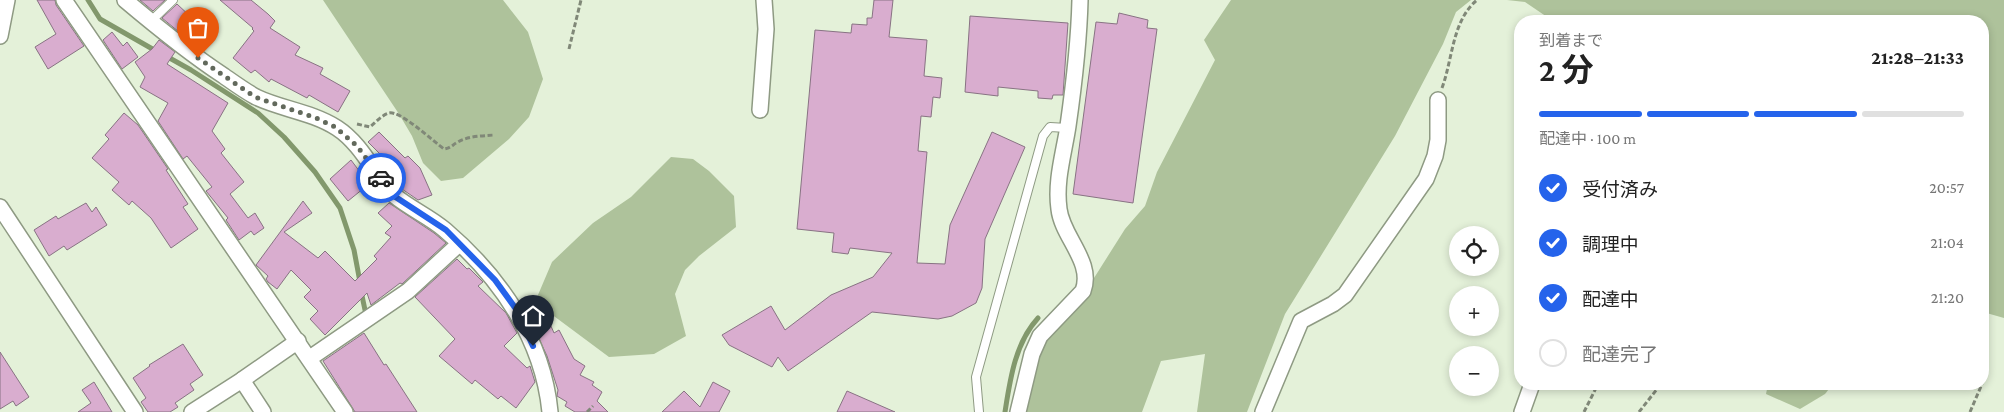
<!DOCTYPE html>
<html lang="ja">
<head>
<meta charset="utf-8">
<style>
  body { margin:0; font-family:"Crimson Pro","Noto Sans JP",serif; background:#f2f2f2; color:#222; height:100vh; display:flex; flex-direction:column; font-size:19px; white-space:nowrap }
  * { box-sizing:border-box; margin:0 }
  p { font-size:16px; color:#767676 }
  .icon { flex:none; width:28px; height:28px; fill:none; stroke:currentColor; stroke-width:2; stroke-linecap:round; stroke-linejoin:round }
  .map { position:relative; flex:1; overflow:hidden }
  .side { position:absolute; left:1514px; top:15px; width:475px; height:375px; display:flex; flex-direction:column; background:#fff; border-radius:20px; box-shadow:0 2px 8px #0003 }
  .side>* { flex:none }
  .tools { position:absolute; left:1449px; top:226px; display:grid; gap:10px }
  .tools a { display:grid; place-items:center; width:50px; height:50px; border-radius:50%; background:#fff; box-shadow:0 2px 8px #0003; font-size:25px }
  .pin { position:absolute; display:grid; place-items:center; width:42px; height:42px; color:#fff; margin:-51px -21px; border-radius:50% 50% 50% 0; rotate:-45deg; box-shadow:0 0 5px #0007 }
  .pin .icon { rotate:45deg }
  .courier { position:absolute; display:grid; place-items:center; width:50px; height:50px; margin:-25px; border:4px solid #2563eb; border-radius:50%; background:#fff; color:#222; box-shadow:0 1px 6px #0007 }
  .headline em { font-style:normal; font-weight:700 }
  .headline div { display:flex; flex-direction:column-reverse }
  .headline { display:flex; align-items:center; justify-content:space-between; height:85px; padding:0 25px }
  h1 { font-size:32px; font-weight:700; line-height:38px }
  .bar { display:grid; grid-template-columns:repeat(4,1fr); gap:8px 5px; align-content:center; height:60px; padding:0 25px }
  .bar i { height:6px; border-radius:4px; background:#e0e0e0 }
  .bar .on { background:#2563eb }
  .bar p { grid-column:span 4 }
  ol { padding:0 25px; list-style:none }
  li { display:flex; align-items:center; gap:15px; height:55px }
  li p { margin-inline-start:auto }
  li .icon { padding:5px; border-radius:50%; background:#2563eb; color:#fff; stroke-width:4 }
  li:last-child { color:#767676 }
  li i { width:28px; height:28px; border:2px solid #e0e0e0; border-radius:50% }
  .map>svg:first-child { display:block }
  .green { fill:#aec29b }
  .lines { fill:none; stroke-linecap:round; stroke-linejoin:round }
  .stream { stroke:#82986c; stroke-width:5 }
  .building { fill:#d9adcf; stroke:#887383 }
  .service-casing { stroke:#8e9a83; stroke-width:10 }
  .minor-casing { stroke:#8e9a83; stroke-width:18 }
  .path { stroke:#808878; stroke-width:3; stroke-dasharray:5 2.5; stroke-linecap:butt }
  .service { stroke:#fff; stroke-width:8 }
  .minor { stroke:#fff; stroke-width:15 }
  .done { stroke:#62695c; stroke-width:5; stroke-dasharray:0 9 }
  .route { stroke:#2563eb; stroke-width:6 }
</style>
</head>
<body>
<div class="map">
<svg width="2004" height="412" viewBox="0 0 2004 412">
  <rect width="100%" height="100%" fill="#e4f1d9"/>
  <!-- green -->
  <g class="green">
    <polygon points="323,0 503,0 528,32 543,79 529,117 509,139 463,178 441,181 423,163 412,136 399,114"/>
    <polygon points="1231,0 1471,0 1456,12 1443,44 1395,136 1285,314 1247,412 1197,412 1205,354 1161,361 1142,412 1023,412 1037,349 1082,297 1125,229 1145,206 1157,172 1215,60 1204,40"/>
    <polygon points="1507,0 2004,0 2004,318 1983,312 1982,21 1553,21 1525,2"/>
    <polygon points="671,157 693,159 709,171 734,196 736,227 699,256 685,270 675,294 686,336 654,354 609,357 535,302 552,262 593,223 631,197"/>
    <polygon points="1768,384 1833,384 1825,394 1800,409 1766,394"/>
  </g>
  <g class="lines">
    <!-- stream -->
    <g class="stream">
      <polyline points="88,0 100,19 156,51"/>
      <polyline points="166,56 191,70 258,113 284,137 315,172 340,208 354,250 360,282"/>
      <polyline points="361,291 365,310"/>
      <path d="M1005 412C1010 380 1015 343 1038 318"/>
    </g>
  </g>
  <!-- building -->
  <g class="building">
    <polygon points="37,0 55,0 56,5 84,46 48,69 35,47 56,34"/>
    <polygon points="140,0 165,0 153,11"/>
    <polygon points="220,0 251,0 268,14 275,21 270,28 300,47 295,55 323,68 320,74 350,91 338,112 309,95 307,98 271,79 269,82 255,70 251,73 233,58 254,31 252,29 253,28"/>
    <polygon points="874,0 893,0 889,37 927,40 924,76 942,78 940,98 933,97 931,117 921,116 918,151 927,152 917,263 945,264 950,225 992,132 1025,147 985,239 982,288 976,303 952,316 938,319 872,312 788,371 778,357 772,367 729,345 722,335 771,306 785,330 831,295 873,277 892,253 850,248 848,254 832,252 834,233 797,229 815,30 851,33 852,24 867,25 867,18 872,18"/>
    <polygon points="177,4 192,18 179,32 162,18"/>
    <polygon points="1119,13 1148,20 1147,28 1157,29 1133,203 1073,194 1096,22 1117,24"/>
    <polygon points="970,16 1068,23 1063,95 1053,95 1052,99 1038,98 1038,91 998,87 998,96 965,92"/>
    <polygon points="112,32 123,46 127,42 138,57 122,69 103,40"/>
    <polygon points="159,40 175,52 167,64 228,103 212,131 225,149 221,153 244,182 230,194 248,218 255,213 264,228 254,235 251,231 239,240 226,220 228,218 206,191 212,187 187,156 183,159 158,121 168,103 140,87 145,77 135,62 152,49"/>
    <polygon points="124,113 138,125 168,169 166,170 188,204 183,207 198,229 171,248 151,218 132,201 129,205 112,190 119,182 92,158 109,139 105,135"/>
    <polygon points="379,132 405,158 408,156 420,168 432,195 418,200 402,189 403,188 390,176 383,166 387,161 368,142"/>
    <polygon points="351,160 369,184 348,201 330,179"/>
    <polygon points="303,201 312,213 284,232 318,258 325,251 355,281 377,259 374,256 391,237 385,233 392,226 378,213 389,203 434,233 446,243 402,284 400,283 371,305 367,293 325,335 310,319 318,311 304,297 311,290 291,270 277,289 268,282 266,279 268,276 256,265"/>
    <polygon points="86,203 92,212 96,207 107,225 67,250 64,246 49,256 34,230 56,216 58,219"/>
    <polygon points="457,259 467,269 469,268 483,282 478,286 506,313 517,333 504,346 527,368 530,366 535,382 516,408 501,396 498,399 475,380 472,384 439,356 455,339 415,297"/>
    <polygon points="532,302 547,317 554,333 559,330 574,359 585,366 580,375 594,382 592,385 602,392 597,401 608,412 575,412 565,406 567,402 557,396 558,390 547,356 525,309"/>
    <polygon points="364,333 384,365 386,364 417,412 355,412 323,361"/>
    <polygon points="183,344 203,375 190,384 194,390 175,403 178,407 170,412 148,412 141,402 146,398 133,378 150,366 149,365"/>
    <polygon points="0,352 29,397 16,406 13,401 0,409"/>
    <polygon points="94,382 112,412 78,412 91,403 82,390"/>
    <polygon points="713,382 730,391 719,412 662,412 684,391 700,407"/>
    <polygon points="847,391 895,412 837,412"/>
  </g>
  <g class="lines">
    <defs>
      <g id="service">
        <polyline points="150,22 173,0"/>
        <polyline points="979,412 976,377 1043,136 1050,127 1067,128"/>
      </g>
      <g id="minor">
        <polyline points="64,0 345,412"/>
        <path d="M125 0C157 27 189 53 224 76 234 83 245 91 256 97 281 109 312 112 337 128 357 141 369 163 383 182 387 186 391 192 395 196 411 209 430 217 445 230 500 277 543 339 550 412"/>
        <polyline points="0,36 7,0"/>
        <polyline points="760,110 766,29 764,0"/>
        <polyline points="0,207 135,412"/>
        <polyline points="310,358 408,291 459,244"/>
        <polyline points="242,380 263,412"/>
        <polyline points="192,412 242,380 298,341"/>
        <path d="M1018 412 1032 354 1040 336 1083 291C1094 262 1062 237 1059 209 1055 181 1064 153 1068 126 1074 84 1079 42 1080 0"/>
        <polyline points="1263,412 1301,321 1333,304 1345,295 1426,179 1435,156 1438,140 1438,100"/>
        <polyline points="1522,412 1532,384"/>
      </g>
    </defs>
    <!-- service casing -->
    <use href="#service" class="service-casing"/>
    <!-- minor casing -->
    <use href="#minor" class="minor-casing"/>
    <!-- path -->
    <g class="path">
      <polyline points="569,49 581,0"/>
      <path d="M1442 88C1453 58 1452 21 1477 0"/>
      <path d="M357 124 370 127C376 122 382 115 389 113 400 110 434 142 444 149 451 148 452 145 458 142 468 136 482 136 494 135"/>
      <polyline points="587,412 593,406"/>
      <polyline points="1584,412 1598,384"/>
      <polyline points="1639,412 1661,384"/>
      <polyline points="1970,412 1982,384"/>
    </g>
    <!-- service -->
    <use href="#service" class="service"/>
    <!-- minor -->
    <use href="#minor" class="minor"/>
  </g>
  <g class="lines">
    <!-- done -->
    <polyline class="done" points="198,58 255,97 316,118 335,127 357,146 381,178"/>
    <!-- route -->
    <polyline class="route" points="381,178 394,196 446,230 495,280 516,309 533,346"/>
  </g>
</svg>
<div class="tools">
<a><svg class="icon" aria-label="locate" viewBox="0 0 24 24"><circle cx="12" cy="12" r="6"/><path d="M12 2v4M12 18v4M2 12h4M18 12h4"/></svg></a>
<a>+</a>
<a>−</a>
</div>
<div class="pin" style="left:198px;top:58px;background:#ea580c"><svg class="icon" aria-label="bag" viewBox="0 0 24 24"><path d="M5 8h14l-1 12H6zM9 8a3 3 0 0 1 6 0"/></svg></div>
<div class="pin" style="left:533px;top:346px;background:#1f2937"><svg class="icon" aria-label="home" viewBox="0 0 24 24"><path d="M3 11l9-7 9 7M6 9v11h12V9"/></svg></div>
<div class="courier" style="left:381px;top:178px"><svg class="icon" aria-label="car" viewBox="0 0 24 24"><path d="M5 17H2v-5l4-1 3-4h7l3 4 3 1v5h-3M9 17h6M6 11h13"/><circle cx="7" cy="17" r="2"/><circle cx="17" cy="17" r="2"/></svg></div>
<section class="side">
<div class="headline"><div><h1>2 分</h1><p>到着まで</p></div><em>21:28–21:33</em></div>
<div class="bar"><i class="on"></i><i class="on"></i><i class="on"></i><i></i><p>配達中 · 100 m</p></div>
<ol>
<li><svg class="icon" aria-label="check" viewBox="0 0 24 24"><path d="M5 12l5 5 9-10"/></svg>受付済み<p>20:57</p></li>
<li><svg class="icon" aria-label="check" viewBox="0 0 24 24"><path d="M5 12l5 5 9-10"/></svg>調理中<p>21:04</p></li>
<li><svg class="icon" aria-label="check" viewBox="0 0 24 24"><path d="M5 12l5 5 9-10"/></svg>配達中<p>21:20</p></li>
<li><i></i>配達完了</li>
</ol>
</section>
</div>
</body>
</html>
